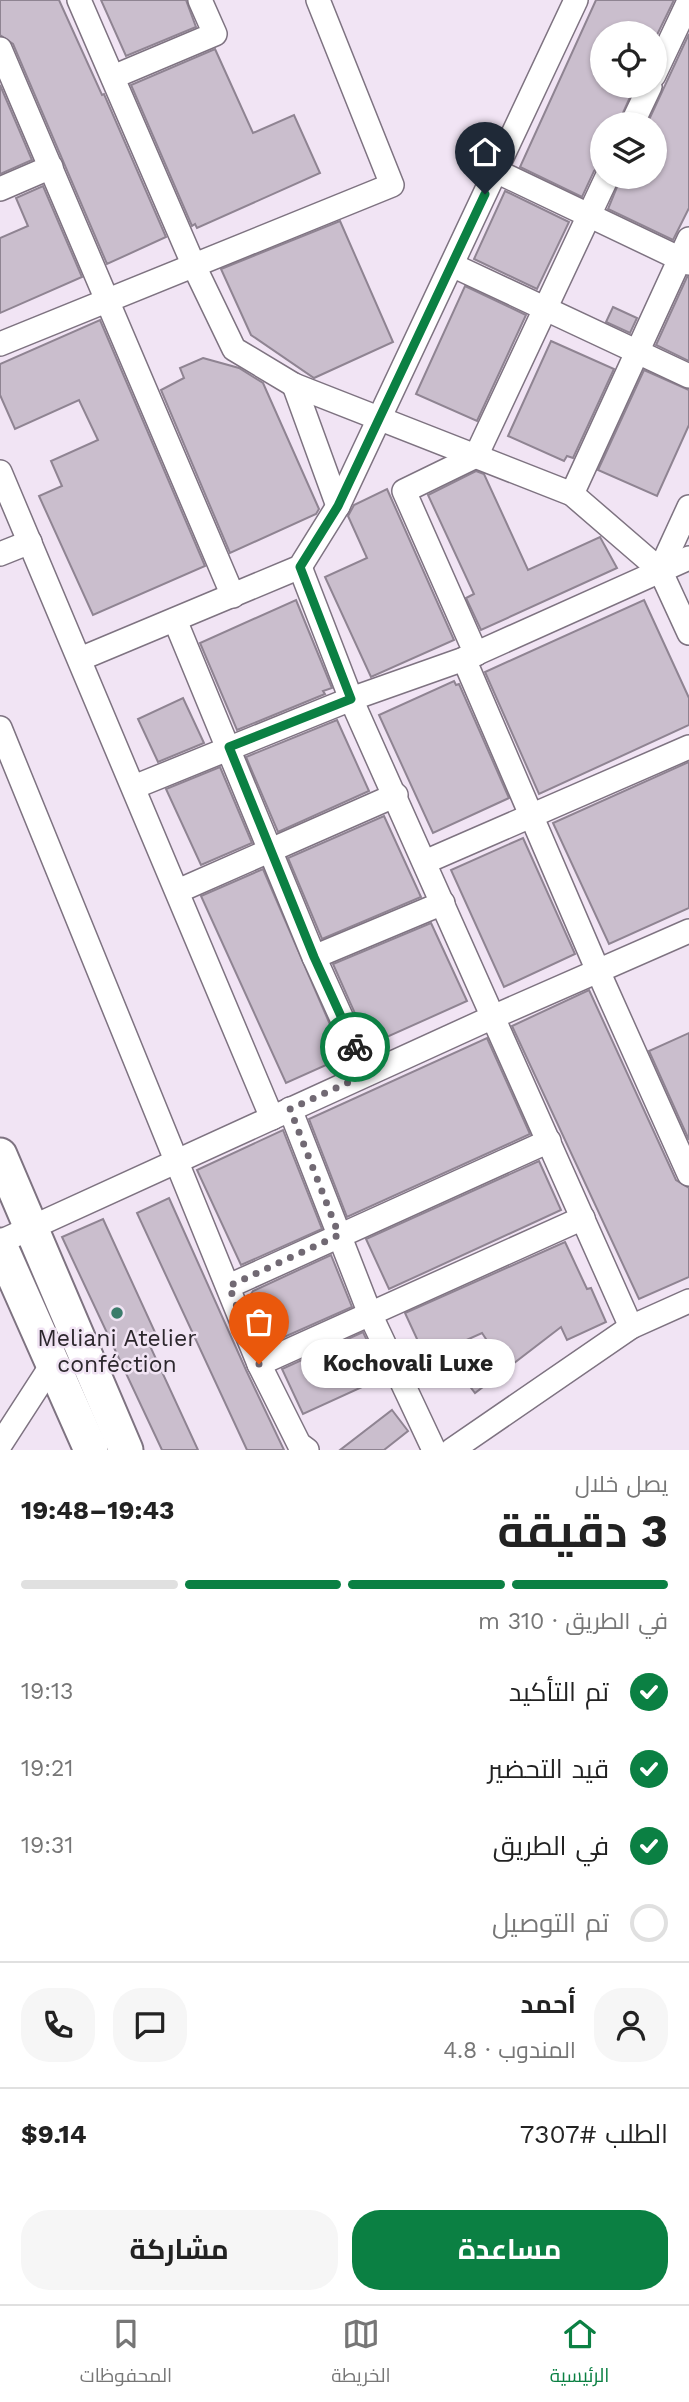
<!DOCTYPE html>
<html lang="ar">
<head>
<meta charset="utf-8">
<style>
  body { margin:0; font-family:"Work Sans",Cairo,sans-serif; background:#f6f6f6; color:#222; direction:rtl; height:100vh; display:flex; flex-direction:column; font-size:26px; white-space:nowrap }
  * { box-sizing:border-box; margin:0 }
  p { font-size:23px; color:#767676 }
  .icon { flex:none; width:38px; height:38px; fill:none; stroke:currentColor; stroke-width:2; stroke-linecap:round; stroke-linejoin:round }
  .map { position:relative; height:1450px; overflow:hidden; direction:ltr }
  .side { display:flex; flex-direction:column; background:#fff; flex:1 }
  .side>* { flex:none }
  .fabs { position:absolute; left:590px; top:21px; display:grid; gap:14px }
  .fabs a { display:grid; place-items:center; width:77px; height:77px; border-radius:50%; background:#fff; box-shadow:0 2px 5px #0004; font-size:35px }
  .pin { position:absolute; display:grid; place-items:center; width:60px; height:60px; color:#fff; margin:-72px -30px; border-radius:50% 50% 50% 0; rotate:-45deg; box-shadow:0 0 7px #0007 }
  .pin .icon { rotate:45deg }
  .courier { position:absolute; display:grid; place-items:center; width:70px; height:70px; margin:-35px; border:5px solid #0b8043; border-radius:50%; background:#fff; color:#222; box-shadow:0 2px 9px #0007 }
  .bubble { position:absolute; height:49px; border-radius:24px; background:#fff; box-shadow:0 2px 5px #0004; font-size:23px; font-weight:700; line-height:49px; text-align:center; direction:rtl }
  .headline em { font-style:normal; font-weight:700 }
  .headline div { display:flex; flex-direction:column-reverse }
  .headline { display:flex; align-items:center; justify-content:space-between; height:119px; padding:0 21px }
  h1 { font-size:46px; font-weight:700; line-height:52px }
  .bar { display:grid; grid-template-columns:repeat(4,1fr); gap:10px 7px; align-content:center; height:84px; padding:0 21px }
  .bar i { height:9px; border-radius:5px; background:#e0e0e0 }
  .bar .active { background:#0b8043 }
  .bar p { grid-column:span 4 }
  .line { display:flex; align-items:center; gap:18px; padding:0 21px; border-top:2px solid #e0e0e0 }
  .line div { flex:1 }
  .round { display:grid; place-items:center; flex:none; width:74px; height:74px; border-radius:28px; background:#f6f6f6 }
  ol { padding:0 21px; list-style:none }
  li { display:flex; align-items:center; gap:21px; height:77px }
  li p { margin-inline-start:auto }
  li .icon { padding:7px; border-radius:50%; background:#0b8043; color:#fff; stroke-width:4 }
  li:last-child { color:#767676 }
  li i { width:38px; height:38px; border:4px solid #e0e0e0; border-radius:50% }
  .primary-button { display:flex; gap:14px; margin-top:auto; padding:14px 21px }
  .primary-button a { flex:1; height:80px; border-radius:28px; background:#0b8043; color:#fff; font-size:28px; font-weight:700; line-height:80px; text-align:center }
  .primary-button a+a { background:#f6f6f6; color:#222 }
  .tab-bar { display:flex; justify-content:space-around; align-items:center; height:98px; border-top:2px solid #e0e0e0; background:#fff; font-size:19px; color:#767676 }
  .tab-bar a { display:grid; justify-items:center; gap:4px }
  .tab-bar .active { color:#0b8043 }
  .map>svg:first-child { display:block }
  .building { fill:#cabecd; stroke:#8f8492; stroke-width:2 }
  .lines { fill:none; stroke-linecap:round; stroke-linejoin:round }
  .minor-casing { stroke:#7e7381; stroke-width:26 }
  .secondary-casing { stroke:#7e7381; stroke-width:37 }
  .minor { stroke:#fff; stroke-width:23 }
  .secondary { stroke:#fff; stroke-width:33 }
  .done { stroke:#716973; stroke-width:7; stroke-dasharray:0 12.6 }
  .route { stroke:#0b8043; stroke-width:9 }
  .poi-dot { fill:#3b7c6b; stroke:#f1e4f4; stroke-width:2.5 }
  .labels { text-anchor:middle; stroke-width:5; stroke-linejoin:round; paint-order:stroke }
  .poi-label { font-size:23px; fill:#2c272d; stroke:#f1e4f4 }
</style>
</head>
<body>
<div class="map">
<svg width="689" height="1450" viewBox="0 0 689 1450">
  <rect width="100%" height="100%" fill="#f1e4f4"/>
  <!-- building -->
  <g class="building">
    <polygon points="0,0 59,0 102,95 104,94 166,237 107,264 13,44 0,35"/>
    <polygon points="101,0 186,0 196,27 126,56"/>
    <polygon points="596,0 674,0 654,41 654,33 602,33 602,86 635,86 618,124 602,124 602,164 594,171 582,197 520,167"/>
    <polygon points="689,34 689,208 673,240 608,209 621,177 654,177 654,124 647,124"/>
    <polygon points="215,49 253,133 294,115 320,173 197,228 195,224 192,226 131,85"/>
    <polygon points="0,85 32,160 0,174"/>
    <polygon points="43,186 82,277 0,313 0,238 28,226 16,198"/>
    <polygon points="505,191 569,222 537,289 474,259"/>
    <polygon points="340,221 393,342 314,378 251,335 221,269"/>
    <polygon points="687,277 689,277 689,361 656,345"/>
    <polygon points="465,286 526,315 477,421 416,394"/>
    <polygon points="613,307 637,318 630,333 606,322"/>
    <polygon points="100,320 205,566 93,615 39,496 62,486 51,461 98,440 79,400 15,429 0,395 0,364"/>
    <polygon points="551,341 614,369 573,458 567,456 564,461 508,436"/>
    <polygon points="203,358 239,368 263,383 319,509 316,514 230,553 161,390 184,378 180,368"/>
    <polygon points="644,370 689,390 689,425 657,496 598,470"/>
    <polygon points="476,471 484,474 528,570 600,537 617,568 481,630 466,598 474,594 428,495"/>
    <polygon points="387,489 454,640 371,677 325,577 367,558 348,516 354,505"/>
    <polygon points="296,600 332,688 323,691 325,694 237,730 200,643"/>
    <polygon points="644,600 689,698 689,725 539,794 485,672"/>
    <polygon points="454,681 456,685 459,684 509,798 433,833 379,715"/>
    <polygon points="183,698 204,743 158,762 138,719"/>
    <polygon points="337,720 369,791 278,832 246,757"/>
    <polygon points="689,762 689,908 609,944 553,823"/>
    <polygon points="220,767 252,843 201,865 166,789"/>
    <polygon points="384,816 421,897 322,939 288,858"/>
    <polygon points="523,838 575,954 504,987 451,870"/>
    <polygon points="263,869 344,1057 286,1083 201,896"/>
    <polygon points="431,923 467,1001 369,1045 333,964"/>
    <polygon points="589,990 676,1180 689,1188 689,1277 639,1299 512,1026"/>
    <polygon points="689,1033 689,1140 649,1051"/>
    <polygon points="487,1038 530,1134 347,1217 309,1119"/>
    <polygon points="283,1130 322,1229 241,1265 197,1170"/>
    <polygon points="539,1161 561,1210 389,1289 366,1239"/>
    <polygon points="169,1198 246,1370 284,1450 247,1450 137,1213"/>
    <polygon points="103,1219 159,1341 150,1346 198,1450 162,1450 62,1237"/>
    <polygon points="565,1242 587,1289 591,1288 606,1322 567,1340 561,1327 475,1393 453,1364 486,1339 482,1333 442,1351 438,1346 423,1352 405,1313"/>
    <polygon points="331,1255 352,1307 273,1342 251,1294 253,1291"/>
    <polygon points="363,1332 384,1377 303,1414 282,1369"/>
    <polygon points="392,1410 408,1431 384,1450 340,1450"/>
  </g>
  <g class="lines">
    <defs>
      <g id="minor">
        <polyline points="79,0 194,266 234,349 294,385 572,494 660,570 689,633"/>
        <polyline points="0,49 233,596"/>
        <polyline points="654,75 689,1"/>
        <polyline points="113,77 215,34 200,0"/>
        <polyline points="632,124 650,86"/>
        <polyline points="496,171 689,263"/>
        <polyline points="0,189 51,167"/>
        <polyline points="452,265 689,376"/>
        <polyline points="0,344 392,185 318,0"/>
        <polyline points="294,385 338,506"/>
        <polyline points="0,472 272,1118"/>
        <polyline points="572,494 689,239"/>
        <polyline points="0,554 30,542"/>
        <polyline points="300,567 351,699 631,1327"/>
        <polyline points="660,570 689,507"/>
        <polyline points="175,620 314,957 367,1074"/>
        <polyline points="476,654 404,491 476,456 607,177"/>
        <polyline points="80,659 300,567 338,506 576,0"/>
        <polyline points="464,659 598,971 689,1174"/>
        <polyline points="0,728 259,1364 299,1444 307,1450"/>
        <polyline points="134,787 351,699 464,659 689,558"/>
        <polyline points="425,862 689,747"/>
        <polyline points="178,891 396,795"/>
        <polyline points="314,957 443,903"/>
        <polyline points="290,1109 370,1314 434,1450"/>
        <polyline points="0,1242 493,1017 689,931"/>
        <polyline points="229,1286 549,1141"/>
        <polyline points="259,1364 583,1218"/>
        <polyline points="0,1445 53,1363"/>
        <polyline points="452,1450 631,1327 689,1301"/>
      </g>
      <g id="secondary">
        <polyline points="0,1155 126,1450"/>
        <polyline points="0,1245 91,1450"/>
      </g>
    </defs>
    <!-- minor casing -->
    <use href="#minor" class="minor-casing"/>
    <!-- secondary casing -->
    <use href="#secondary" class="secondary-casing"/>
    <!-- minor -->
    <use href="#minor" class="minor"/>
    <!-- secondary -->
    <use href="#secondary" class="secondary"/>
  </g>
  <g class="lines">
    <!-- done -->
    <polyline class="done" points="259,1364 229,1286 339,1235 290,1109 367,1074 355,1047"/>
    <!-- route -->
    <polyline class="route" points="355,1047 314,957 229,747 351,699 300,567 338,506 485,194"/>
  </g>
  <!-- markers -->
  <circle class="poi-dot" cx="117" cy="1313" r="7"/>
  <g class="labels">
    <!-- poi labels -->
    <g class="poi-label">
      <text x="117" y="1346">Meliani Atelier<tspan x="117" dy="26">conféction</tspan></text>
    </g>
  </g>
</svg>
<div class="fabs">
<a><svg class="icon" aria-label="locate" viewBox="0 0 24 24"><circle cx="12" cy="12" r="6"/><path d="M12 2v4M12 18v4M2 12h4M18 12h4"/></svg></a>
<a><svg class="icon" aria-label="layers" viewBox="0 0 24 24"><path d="M12 4l9 5-9 5-9-5zM3 14l9 5 9-5"/></svg></a>
</div>
<div class="pin" style="left:259px;top:1364px;background:#ea580c"><svg class="icon" aria-label="bag" viewBox="0 0 24 24"><path d="M5 8h14l-1 12H6zM9 8a3 3 0 0 1 6 0"/></svg></div>
<div class="pin" style="left:485px;top:194px;background:#1f2937"><svg class="icon" aria-label="home" viewBox="0 0 24 24"><path d="M3 11l9-7 9 7M6 9v11h12V9"/></svg></div>
<div class="courier" style="left:355px;top:1047px"><svg class="icon" aria-label="bike" viewBox="0 0 24 24"><circle cx="6" cy="16" r="4"/><circle cx="18" cy="16" r="4"/><path d="M6 16l4-8h5l3 8M10 8l3 8H6M13 5h3"/></svg></div>
<div class="bubble" style="left:301px;top:1339px;width:214px">Kochovali Luxe</div>
</div>
<section class="side">
<div class="headline"><div><h1>3 دقيقة</h1><p>يصل خلال</p></div><em>19:43–19:48</em></div>
<div class="bar"><i class="active"></i><i class="active"></i><i class="active"></i><i></i><p>في الطريق · 310 m</p></div>
<ol>
<li><svg class="icon" aria-label="check" viewBox="0 0 24 24"><path d="M5 12l5 5 9-10"/></svg>تم التأكيد<p>19:13</p></li>
<li><svg class="icon" aria-label="check" viewBox="0 0 24 24"><path d="M5 12l5 5 9-10"/></svg>قيد التحضير<p>19:21</p></li>
<li><svg class="icon" aria-label="check" viewBox="0 0 24 24"><path d="M5 12l5 5 9-10"/></svg>في الطريق<p>19:31</p></li>
<li><i></i>تم التوصيل</li>
</ol>
<div class="line" style="height:126px"><a class="round"><svg class="icon" aria-label="person" viewBox="0 0 24 24"><circle cx="12" cy="8" r="4"/><path d="M4 21q1-7 8-7t8 7"/></svg></a><div><b>أحمد</b><p>المندوب · 4.8</p></div><a class="round"><svg class="icon" aria-label="chat" viewBox="0 0 24 24"><path d="M4 5h16v11H9l-5 4z"/></svg></a><a class="round"><svg class="icon" aria-label="phone" viewBox="0 0 24 24"><path d="M5 4h4l2 5-3 2q2 4 5 5l2-3 5 2v4C11 20 4 13 5 4z"/></svg></a></div>
<div class="line" style="height:91px"><div>الطلب #7307</div><b>$9.14</b></div>
<div class="primary-button"><a>مساعدة</a><a>مشاركة</a></div>
</section>
<nav class="tab-bar">
<a class="active"><svg class="icon" aria-label="home" viewBox="0 0 24 24"><path d="M3 11l9-7 9 7M6 9v11h12V9"/></svg>الرئيسية</a>
<a><svg class="icon" aria-label="map" viewBox="0 0 24 24"><path d="M3 6l6-2 6 2 6-2v14l-6 2-6-2-6 2zM9 4v14M15 6v14"/></svg>الخريطة</a>
<a><svg class="icon" aria-label="saved" viewBox="0 0 24 24"><path d="M7 4h10v16l-5-4-5 4z"/></svg>المحفوظات</a>
</nav>
</body>
</html>
